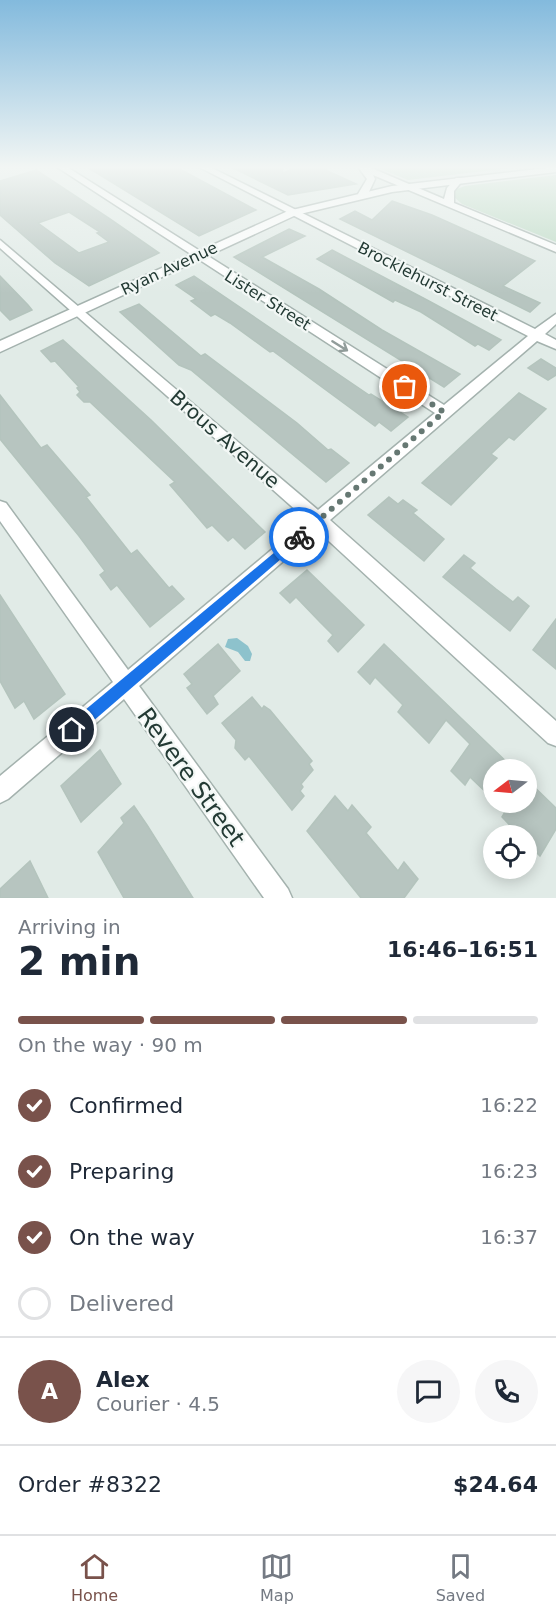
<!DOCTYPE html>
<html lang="en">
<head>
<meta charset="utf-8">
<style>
  body { margin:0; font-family:"DejaVu Sans",sans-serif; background:#f6f6f7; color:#1f2937; height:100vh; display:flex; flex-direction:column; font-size:22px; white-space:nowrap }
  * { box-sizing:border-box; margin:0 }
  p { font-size:20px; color:#747a83 }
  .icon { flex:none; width:33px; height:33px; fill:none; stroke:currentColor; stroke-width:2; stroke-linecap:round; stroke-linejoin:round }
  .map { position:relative; height:898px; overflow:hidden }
  .sheet { display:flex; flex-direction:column; background:#fff; flex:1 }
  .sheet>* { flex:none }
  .needle { width:39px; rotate:254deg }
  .buttons { position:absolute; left:483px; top:759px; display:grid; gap:12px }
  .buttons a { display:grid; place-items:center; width:54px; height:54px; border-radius:50%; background:#fff; box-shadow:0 3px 15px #0003; font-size:30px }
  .pin { position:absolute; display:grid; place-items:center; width:51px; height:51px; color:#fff; margin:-26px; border:3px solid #fff; border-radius:50%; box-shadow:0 2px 6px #0007 }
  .courier { position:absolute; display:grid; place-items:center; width:60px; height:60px; margin:-30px; border:4px solid #1a73e8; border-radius:50%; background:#fff; color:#222; box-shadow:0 2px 8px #0007 }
  .headline em { font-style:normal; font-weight:600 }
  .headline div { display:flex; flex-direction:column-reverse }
  .headline { display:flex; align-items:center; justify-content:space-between; height:102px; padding:0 18px }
  h1 { font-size:39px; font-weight:600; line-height:45px }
  .bar { display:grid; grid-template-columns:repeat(4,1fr); gap:9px 6px; align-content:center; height:72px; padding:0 18px }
  .bar i { height:8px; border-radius:4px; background:#e0e1e3 }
  .bar .current { background:#79524b }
  .bar p { grid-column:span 4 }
  .line { display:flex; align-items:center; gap:15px; padding:0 18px; border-top:2px solid #e0e1e3 }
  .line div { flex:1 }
  .round { display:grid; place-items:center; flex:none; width:63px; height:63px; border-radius:32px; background:#f6f6f7 }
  ol { padding:0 18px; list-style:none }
  li { display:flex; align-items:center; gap:18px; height:66px }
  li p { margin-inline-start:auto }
  li .icon { padding:6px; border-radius:50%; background:#79524b; color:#fff; stroke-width:4 }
  li:last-child { color:#747a83 }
  li i { width:33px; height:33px; border:3px solid #e0e1e3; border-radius:50% }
  .menu { display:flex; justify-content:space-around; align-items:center; height:84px; border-top:2px solid #e0e1e3; background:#fff; font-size:16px; color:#747a83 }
  .menu a { display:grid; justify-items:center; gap:3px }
  .menu .current { color:#79524b }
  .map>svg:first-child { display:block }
  .green { fill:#bcdac4 }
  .water { fill:#8dc2cc }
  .building { fill:#b7c5c0; stroke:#b4c4bd; stroke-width:1.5; fill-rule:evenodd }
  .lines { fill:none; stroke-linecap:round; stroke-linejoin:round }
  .minor-casing { stroke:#a4b2ae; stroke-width:3 }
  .tertiary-casing { stroke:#a4b2ae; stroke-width:3 }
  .minor { fill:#fff; fill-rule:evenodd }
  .tertiary { fill:#fff; fill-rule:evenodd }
  .oneway { stroke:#919c9a }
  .route { fill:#1a73e8 }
  .done { stroke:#667873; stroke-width:6; stroke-dasharray:0 10.8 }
  .labels { text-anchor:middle; stroke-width:4.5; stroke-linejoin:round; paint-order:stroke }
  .far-street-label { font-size:16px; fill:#233a34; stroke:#f2f7f5 }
  .street-label { font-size:20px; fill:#233a34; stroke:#f2f7f5 }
  .near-street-label { font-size:24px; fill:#233a34; stroke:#f2f7f5 }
</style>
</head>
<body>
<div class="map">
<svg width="556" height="898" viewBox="0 0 556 898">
  <rect width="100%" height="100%" fill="#e1ebe7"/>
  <!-- green -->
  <g class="green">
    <polygon points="376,167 518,167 408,180"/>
    <polygon points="556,175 556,242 462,204 453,196 454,190 465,186"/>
  </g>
  <!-- water -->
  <polygon class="water" points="237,638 248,646 252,654 250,661 245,661 238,652 225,647 228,639"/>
  <!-- building -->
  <g class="building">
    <polygon points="87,167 176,167 256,210 199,236"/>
    <polygon points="231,167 282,167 283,173 296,167 319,167 356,184 288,195"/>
    <path d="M36 170 110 219 159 253 89 286 55 263 0 215V181ZM69 212 100 232 97 233 109 242 79 253 38 223Z"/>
    <polygon points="392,201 432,215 535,261 503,286 540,303 530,312 340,219 355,211 372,220"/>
    <polygon points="289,229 305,236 262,257 319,289 382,330 460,374 444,387 234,257"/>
    <polygon points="332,250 427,300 501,340 489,350 478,344 475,346 421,312 395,300 393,302 317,259"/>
    <polygon points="0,276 28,305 32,310 10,320 0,310"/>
    <polygon points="194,276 369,395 371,394 408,417 391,431 379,422 375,426 273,351 270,352 230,323 215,314 211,316 191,301 196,299 176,285"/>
    <polygon points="139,304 201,356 205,354 297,423 328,450 331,449 349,463 326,482 191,370 179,365 120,312"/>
    <polygon points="63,340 151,420 265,532 245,549 233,537 228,541 212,525 207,528 170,485 175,482 90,402 84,402 77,395 80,392 77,388 79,387 55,361 51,362 41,351"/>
    <polygon points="541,359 556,368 556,375 548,380 528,368"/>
    <polygon points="519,393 546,409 514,440 509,437 491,454 497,458 451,505 422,483"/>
    <polygon points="0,395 41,448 47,445 90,495 86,497 131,554 137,550 169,588 172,586 184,599 150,627 117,585 111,590 100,575 105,571 79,536 0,439"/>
    <polygon points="389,497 398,504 403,500 417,510 413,513 444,539 424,561 368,515"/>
    <polygon points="464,555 475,563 470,568 496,589 513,602 518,597 529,606 510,631 443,577"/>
    <polygon points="307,570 364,625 338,652 328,641 333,635 319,621 296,597 290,603 280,593"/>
    <polygon points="0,595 65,694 34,719 24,701 15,708 0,681"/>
    <polygon points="556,619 556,669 533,650"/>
    <polygon points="218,644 240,671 213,696 218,704 207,714 187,688 192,684 184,674"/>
    <polygon points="384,644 515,770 494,770 494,800 470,777 465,785 451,771 470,744 446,720 429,743 398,712 403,705 375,677 370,684 358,672"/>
    <polygon points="252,697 262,709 264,706 270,710 312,761 309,764 313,770 301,784 303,787 300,791 304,796 292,810 249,756 245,760 235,748 236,740 222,723"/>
    <polygon points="100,750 121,784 81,822 61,786"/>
    <polygon points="526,779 556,808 556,829 540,856 526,842 526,836 520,836 502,817 505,812 496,802 526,802"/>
    <polygon points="335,796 348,811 352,805 371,827 366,833 398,871 404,862 418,879 404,898 361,898 307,831"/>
    <polygon points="134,806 147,825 193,898 124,898 98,852 124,823 121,818"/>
    <polygon points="30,861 48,898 0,898 0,889"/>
  </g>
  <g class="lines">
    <defs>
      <g id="minor">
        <polygon points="57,167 67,167 444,405 528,336 199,167 210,167 535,329 556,314 556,324 545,334 556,340 556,349 537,341 330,520 556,721 556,746 548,743 318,531 139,686 288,889 292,898 264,898 124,699 8,799 0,803 0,776 113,682 0,521 0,501 6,503 128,670 307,520 0,248 0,240 318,510 435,413"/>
        <polygon points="358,167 369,167 444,199 447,188 456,178 462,178 463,180 454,191 454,203 556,245 556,252 373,175 375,179 368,194 360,196 358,194 367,179"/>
      </g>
      <polygon id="tertiary" points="556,167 556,172 392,192 296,215 0,352 0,341 288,211 392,186"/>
    </defs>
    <!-- minor casing -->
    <use href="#minor" class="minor-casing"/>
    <!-- tertiary casing -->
    <use href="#tertiary" class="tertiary-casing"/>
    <!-- minor -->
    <use href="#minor" class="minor"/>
    <!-- tertiary -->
    <use href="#tertiary" class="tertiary"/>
  </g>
  <!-- one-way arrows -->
  <defs><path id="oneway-shaft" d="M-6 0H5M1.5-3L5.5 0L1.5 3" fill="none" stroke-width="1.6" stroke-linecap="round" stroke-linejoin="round" transform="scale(1.5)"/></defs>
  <use class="oneway" href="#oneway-shaft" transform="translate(340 346) rotate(32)"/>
  <!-- sky -->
  <linearGradient id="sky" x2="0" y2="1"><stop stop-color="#83badd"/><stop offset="0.57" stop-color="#f2f6f4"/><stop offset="1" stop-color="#f2f6f4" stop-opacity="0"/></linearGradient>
  <rect width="556" height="293" fill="url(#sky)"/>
  <!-- route -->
  <polygon class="route" points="299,532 304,537 303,540 77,735 67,735 67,725"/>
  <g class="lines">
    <!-- done -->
    <polyline class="done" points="299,537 444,412 405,387"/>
  </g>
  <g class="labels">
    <!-- far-street labels -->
    <g class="far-street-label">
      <text transform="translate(169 268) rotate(-25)" y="6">Ryan Avenue</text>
      <text transform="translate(428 281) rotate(27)" y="6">Brocklehurst Street</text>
      <text transform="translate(268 300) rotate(32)" y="6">Lister Street</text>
    </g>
    <!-- street labels -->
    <g class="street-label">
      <text transform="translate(225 439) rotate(41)" y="7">Brous Avenue</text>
    </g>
    <!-- near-street labels -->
    <g class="near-street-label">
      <text transform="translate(191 777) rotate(54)" y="8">Revere Street</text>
    </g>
  </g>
</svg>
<div class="buttons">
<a><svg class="needle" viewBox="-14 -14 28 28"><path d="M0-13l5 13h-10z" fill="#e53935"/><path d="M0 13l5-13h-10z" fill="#747a83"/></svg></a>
<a><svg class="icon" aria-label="locate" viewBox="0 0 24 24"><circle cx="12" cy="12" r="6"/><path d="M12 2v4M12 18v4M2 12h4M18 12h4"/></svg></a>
</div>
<div class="pin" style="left:405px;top:387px;background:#ea580c"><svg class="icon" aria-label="bag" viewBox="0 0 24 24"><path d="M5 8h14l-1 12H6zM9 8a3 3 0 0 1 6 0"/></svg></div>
<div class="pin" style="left:72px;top:730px;background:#1f2937"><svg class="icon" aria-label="home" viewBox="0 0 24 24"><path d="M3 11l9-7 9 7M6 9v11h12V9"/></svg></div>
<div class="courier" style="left:299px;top:537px"><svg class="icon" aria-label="bike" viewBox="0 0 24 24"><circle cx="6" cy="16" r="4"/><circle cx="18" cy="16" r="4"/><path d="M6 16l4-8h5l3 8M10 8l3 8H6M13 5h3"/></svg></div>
</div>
<section class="sheet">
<div class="headline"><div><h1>2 min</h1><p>Arriving in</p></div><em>16:46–16:51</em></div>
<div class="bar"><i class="current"></i><i class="current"></i><i class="current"></i><i></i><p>On the way · 90 m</p></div>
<ol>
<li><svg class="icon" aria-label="check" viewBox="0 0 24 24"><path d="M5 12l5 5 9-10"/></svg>Confirmed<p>16:22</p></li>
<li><svg class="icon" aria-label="check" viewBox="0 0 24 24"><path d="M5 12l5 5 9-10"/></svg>Preparing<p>16:23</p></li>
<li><svg class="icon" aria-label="check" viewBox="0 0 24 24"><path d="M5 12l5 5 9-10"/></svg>On the way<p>16:37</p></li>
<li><i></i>Delivered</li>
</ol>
<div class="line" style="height:108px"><b class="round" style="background:#79524b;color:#fff">A</b><div><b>Alex</b><p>Courier · 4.5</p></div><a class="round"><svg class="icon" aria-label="chat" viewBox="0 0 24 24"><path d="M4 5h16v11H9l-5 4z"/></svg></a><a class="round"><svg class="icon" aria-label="phone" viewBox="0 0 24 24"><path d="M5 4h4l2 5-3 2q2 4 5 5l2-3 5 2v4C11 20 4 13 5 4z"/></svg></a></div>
<div class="line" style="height:78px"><div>Order #8322</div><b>$24.64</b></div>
</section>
<nav class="menu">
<a class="current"><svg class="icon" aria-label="home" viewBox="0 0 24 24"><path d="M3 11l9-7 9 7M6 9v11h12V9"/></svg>Home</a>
<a><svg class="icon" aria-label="map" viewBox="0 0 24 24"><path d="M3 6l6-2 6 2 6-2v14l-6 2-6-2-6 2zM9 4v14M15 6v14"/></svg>Map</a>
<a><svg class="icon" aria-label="saved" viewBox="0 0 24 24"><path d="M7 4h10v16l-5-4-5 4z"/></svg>Saved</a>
</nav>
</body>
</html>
